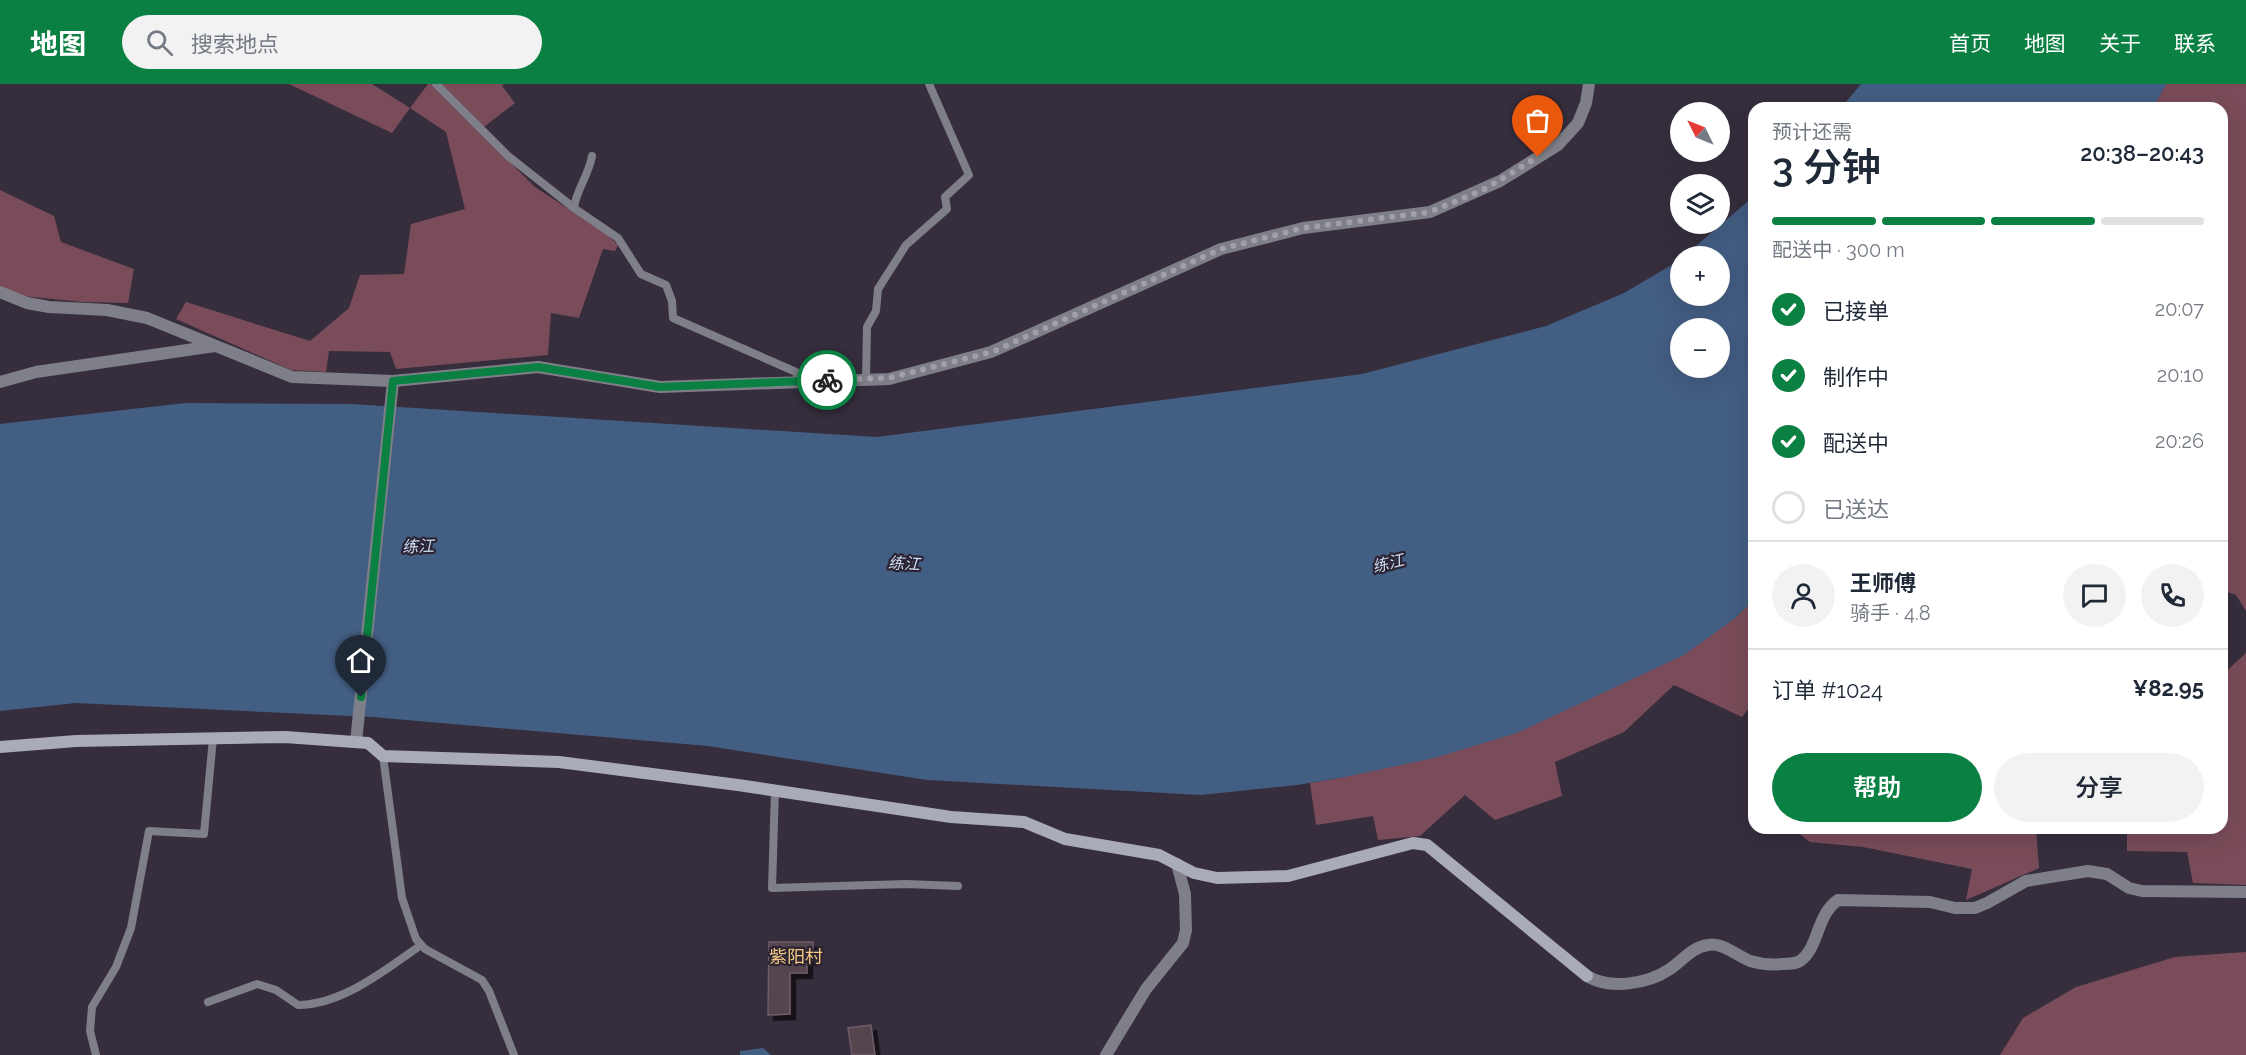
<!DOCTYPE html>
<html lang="zh">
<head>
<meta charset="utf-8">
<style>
  body { margin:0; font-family:Raleway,"Noto Sans SC",sans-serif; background:#f2f2f3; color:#1f2937; height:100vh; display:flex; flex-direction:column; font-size:22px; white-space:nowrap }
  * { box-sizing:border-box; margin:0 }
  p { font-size:20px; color:#747a83 }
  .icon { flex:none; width:33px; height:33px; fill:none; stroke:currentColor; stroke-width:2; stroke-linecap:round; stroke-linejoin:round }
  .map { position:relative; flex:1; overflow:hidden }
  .side { position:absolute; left:1748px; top:18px; width:480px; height:732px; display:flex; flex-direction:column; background:#fff; border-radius:18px; box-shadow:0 6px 24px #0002 }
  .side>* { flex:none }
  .needle { width:39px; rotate:313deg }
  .tools { position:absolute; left:1670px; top:18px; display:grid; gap:12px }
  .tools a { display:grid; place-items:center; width:60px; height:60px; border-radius:50%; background:#fff; box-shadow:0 6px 24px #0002; font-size:30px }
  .pin { position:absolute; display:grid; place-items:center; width:51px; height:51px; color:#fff; margin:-62px -26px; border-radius:50% 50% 50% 0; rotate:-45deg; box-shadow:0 0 6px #0007 }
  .pin .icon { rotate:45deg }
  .courier { position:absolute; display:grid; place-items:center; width:60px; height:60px; margin:-30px; border:4px solid #0b8043; border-radius:50%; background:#fff; color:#222; box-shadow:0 2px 8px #0007 }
  .overview em { font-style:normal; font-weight:600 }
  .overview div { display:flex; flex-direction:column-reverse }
  .overview { display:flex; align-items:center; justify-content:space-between; height:102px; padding:0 24px }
  h1 { font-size:39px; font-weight:600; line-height:45px }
  .bar { display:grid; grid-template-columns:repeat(4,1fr); gap:9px 6px; align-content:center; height:72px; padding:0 24px }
  .bar i { height:8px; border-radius:4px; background:#e0e1e3 }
  .bar .active { background:#0b8043 }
  .bar p { grid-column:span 4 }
  .line { display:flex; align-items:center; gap:15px; padding:0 24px; border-top:2px solid #e0e1e3 }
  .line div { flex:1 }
  .round { display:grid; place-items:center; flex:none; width:63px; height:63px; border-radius:32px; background:#f2f2f3 }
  ol { padding:0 24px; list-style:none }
  li { display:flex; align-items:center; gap:18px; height:66px }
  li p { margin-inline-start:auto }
  li .icon { padding:6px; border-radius:50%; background:#0b8043; color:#fff; stroke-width:4 }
  li:last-child { color:#747a83 }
  li i { width:33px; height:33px; border:3px solid #e0e1e3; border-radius:50% }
  .action { display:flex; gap:12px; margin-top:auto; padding:12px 24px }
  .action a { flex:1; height:69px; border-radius:36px; background:#0b8043; color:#fff; font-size:24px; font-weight:600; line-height:69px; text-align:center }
  .action a+a { background:#f2f2f3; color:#1f2937 }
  header { display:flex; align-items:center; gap:36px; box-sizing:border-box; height:84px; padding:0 30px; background:#0b8043; color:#fff }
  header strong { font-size:28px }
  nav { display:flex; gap:33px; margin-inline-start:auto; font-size:21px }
  .search { width:420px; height:54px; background:#f2f2f3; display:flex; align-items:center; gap:15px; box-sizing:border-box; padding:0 21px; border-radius:33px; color:#747a83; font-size:22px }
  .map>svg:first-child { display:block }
  .green { fill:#7a4c59 }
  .water { fill:#435e83; fill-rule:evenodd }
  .building { fill:#544450; stroke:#6d5c69; stroke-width:1.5; filter:url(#shadow) }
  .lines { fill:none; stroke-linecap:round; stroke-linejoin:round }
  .lane { stroke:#7e7f88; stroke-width:8 }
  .street { stroke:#7e7f88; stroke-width:12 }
  .secondary { stroke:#aaabb9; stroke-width:12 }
  .done { stroke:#a49eaa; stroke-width:6; stroke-dasharray:0 10.8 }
  .route { stroke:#0b8043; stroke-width:8 }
  .labels { text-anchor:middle; stroke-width:4.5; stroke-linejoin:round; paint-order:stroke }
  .water-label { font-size:16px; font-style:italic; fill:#ccdef6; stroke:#2c2433 }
  .quarter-label { font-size:18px; fill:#f3c983; stroke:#2c2433 }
</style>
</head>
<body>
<header>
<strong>地图</strong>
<div class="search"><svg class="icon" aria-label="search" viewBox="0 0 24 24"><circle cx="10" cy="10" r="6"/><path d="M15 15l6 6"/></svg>搜索地点</div>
<nav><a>首页</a><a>地图</a><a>关于</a><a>联系</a></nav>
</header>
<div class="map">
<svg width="2246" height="971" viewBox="0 0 2246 971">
  <defs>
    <filter id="shadow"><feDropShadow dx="5.5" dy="5.5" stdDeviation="0" flood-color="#0009"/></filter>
  </defs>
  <rect width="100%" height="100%" fill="#362e3d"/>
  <!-- green -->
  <g class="green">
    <polygon points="289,0 372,0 410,24 428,0 431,0 535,103 607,150 618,161 615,167 603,165 579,234 551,229 548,271 396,285 390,268 329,267 326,288 291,286 176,235 186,218 310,257 349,224 360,191 404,190 411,140 465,125 446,48 410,24 392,49"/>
    <polygon points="441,0 504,0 502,2 515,19 484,43"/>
    <polygon points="2166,0 2246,0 2246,527 2236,511 2222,506 2222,24 2153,24"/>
    <polygon points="0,106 54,132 61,158 134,185 128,219 83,218 22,212 18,222 0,214"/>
    <polygon points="1753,517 1753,619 1742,633 1674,601 1624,648 1555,678 1562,712 1495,736 1465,711 1420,752 1378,756 1373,732 1316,741 1310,699 1345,693 1734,535"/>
    <polygon points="2246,569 2246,801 2193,799 2187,768 2127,767 2127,744 2222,744 2222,591"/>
    <polygon points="1792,744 2036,744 2039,784 1966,816 1972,785 1863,763 1810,758"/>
    <polygon points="2246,868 2246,971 2000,971 2023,934 2076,903 2175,873"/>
  </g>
  <!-- water -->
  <g class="water">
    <polygon points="1861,0 2166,0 2153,24 1841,24"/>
    <path d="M1753 113V517L1734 535 1684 571 1517 649 1434 674 1345 693 1297 701 1201 711 927 696 708 662 372 633 76 619 0 627V340L185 319 352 320 877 353 1362 290 1546 242 1624 209 1680 176V212H1719V172H1684ZM1680 244H1719V284H1680Z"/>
    <polygon points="763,964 771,971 740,971 740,967"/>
  </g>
  <!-- building -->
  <g class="building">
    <polygon points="769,858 813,858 813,876 807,875 807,889 790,889 790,930 768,931"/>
    <polygon points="871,941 875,971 852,971 848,944"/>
  </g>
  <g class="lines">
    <!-- lane -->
    <g class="lane">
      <polyline points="436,0 508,72 574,124"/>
      <path d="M592 72C589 91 576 106 574 124L618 154 641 190 666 201 672 217 673 234 796 288 799 297"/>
      <polyline points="866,295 867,243 876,227 878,205 906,161 947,125 945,113 969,91 929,0"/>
      <polyline points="383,672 402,814 416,855 425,865 482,896 489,907 514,971"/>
      <polyline points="775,706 772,804 906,800 958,802"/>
      <path d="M208 918 257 900 276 906 298 921C342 921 387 885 421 861"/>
      <polyline points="96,971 90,947 92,923 116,883 131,844 149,747 204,750 213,654"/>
    </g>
    <!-- street -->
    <g class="street">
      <polyline points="0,208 27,219 49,223 107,226 147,234 292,293 393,297 538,283 660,303 889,295 991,268 1221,165 1303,144 1430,128 1500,97 1558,61 1578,39 1586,19 1589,0"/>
      <polyline points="0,298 36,288 215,262"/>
      <polyline points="356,658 393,297"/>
      <path d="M1587 892C1610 906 1648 900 1670 885 1682 877 1692 863 1708 861 1723 858 1737 872 1750 877 1760 880 1772 881 1782 880 1788 880 1795 880 1800 877 1819 864 1816 831 1838 816L1930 818 1955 824H1975L1987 819 2026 797 2088 787 2107 790 2129 804 2142 807 2246 808"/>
      <polyline points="1106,971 1146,905 1183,859 1186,846 1185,810 1177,780"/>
    </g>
    <!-- secondary -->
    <polyline class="secondary" points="0,663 76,657 285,653 368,659 383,672 559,678 738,701 951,733 1024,738 1065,755 1159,771 1194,789 1217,794 1288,792 1413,759 1427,761 1587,892"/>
  </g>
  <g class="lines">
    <!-- done -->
    <polyline class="done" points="827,296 889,294 992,268 1221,165 1303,144 1430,128 1483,106 1538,73"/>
    <!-- route -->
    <polyline class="route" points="361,613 393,297 538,283 660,303 827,296"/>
  </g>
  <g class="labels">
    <!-- water labels -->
    <g class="water-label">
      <text transform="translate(418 462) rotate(-2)" y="6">练江</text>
      <text transform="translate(904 479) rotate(3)" y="6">练江</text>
      <text transform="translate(1388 479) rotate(-14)" y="6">练江</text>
    </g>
    <!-- quarter labels -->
    <g class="quarter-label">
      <text x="796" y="879">紫阳村</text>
    </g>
  </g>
</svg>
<div class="tools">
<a><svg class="needle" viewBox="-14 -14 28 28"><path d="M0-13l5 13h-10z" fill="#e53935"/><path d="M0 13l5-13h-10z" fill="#747a83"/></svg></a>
<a><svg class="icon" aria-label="layers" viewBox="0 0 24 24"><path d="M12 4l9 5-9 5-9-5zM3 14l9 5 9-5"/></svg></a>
<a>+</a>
<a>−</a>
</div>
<div class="pin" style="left:1538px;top:73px;background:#ea580c"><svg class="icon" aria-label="bag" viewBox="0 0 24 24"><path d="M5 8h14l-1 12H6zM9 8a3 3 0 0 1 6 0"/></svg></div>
<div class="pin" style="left:361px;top:613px;background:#1f2937"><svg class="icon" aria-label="home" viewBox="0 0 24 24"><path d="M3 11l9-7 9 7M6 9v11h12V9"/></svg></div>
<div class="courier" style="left:827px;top:296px"><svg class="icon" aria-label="bike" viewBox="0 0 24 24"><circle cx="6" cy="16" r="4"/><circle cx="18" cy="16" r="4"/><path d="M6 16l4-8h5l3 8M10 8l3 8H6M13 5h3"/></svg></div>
<section class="side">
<div class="overview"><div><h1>3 分钟</h1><p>预计还需</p></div><em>20:38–20:43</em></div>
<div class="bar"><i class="active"></i><i class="active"></i><i class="active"></i><i></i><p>配送中 · 300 m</p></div>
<ol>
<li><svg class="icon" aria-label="check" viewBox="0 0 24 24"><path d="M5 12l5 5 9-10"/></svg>已接单<p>20:07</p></li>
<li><svg class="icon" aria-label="check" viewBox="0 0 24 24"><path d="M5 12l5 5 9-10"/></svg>制作中<p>20:10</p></li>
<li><svg class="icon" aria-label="check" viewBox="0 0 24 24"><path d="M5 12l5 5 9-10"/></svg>配送中<p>20:26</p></li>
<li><i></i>已送达</li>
</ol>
<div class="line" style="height:108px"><a class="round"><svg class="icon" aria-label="person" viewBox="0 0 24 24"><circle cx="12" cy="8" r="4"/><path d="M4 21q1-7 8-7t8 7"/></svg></a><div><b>王师傅</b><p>骑手 · 4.8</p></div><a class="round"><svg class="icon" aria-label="chat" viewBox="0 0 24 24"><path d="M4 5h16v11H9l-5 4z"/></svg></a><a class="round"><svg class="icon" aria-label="phone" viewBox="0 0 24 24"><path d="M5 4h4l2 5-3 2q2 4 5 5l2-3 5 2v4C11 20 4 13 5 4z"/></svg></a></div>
<div class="line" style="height:78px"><div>订单 #1024</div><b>¥82.95</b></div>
<div class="action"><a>帮助</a><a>分享</a></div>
</section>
</div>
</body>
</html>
